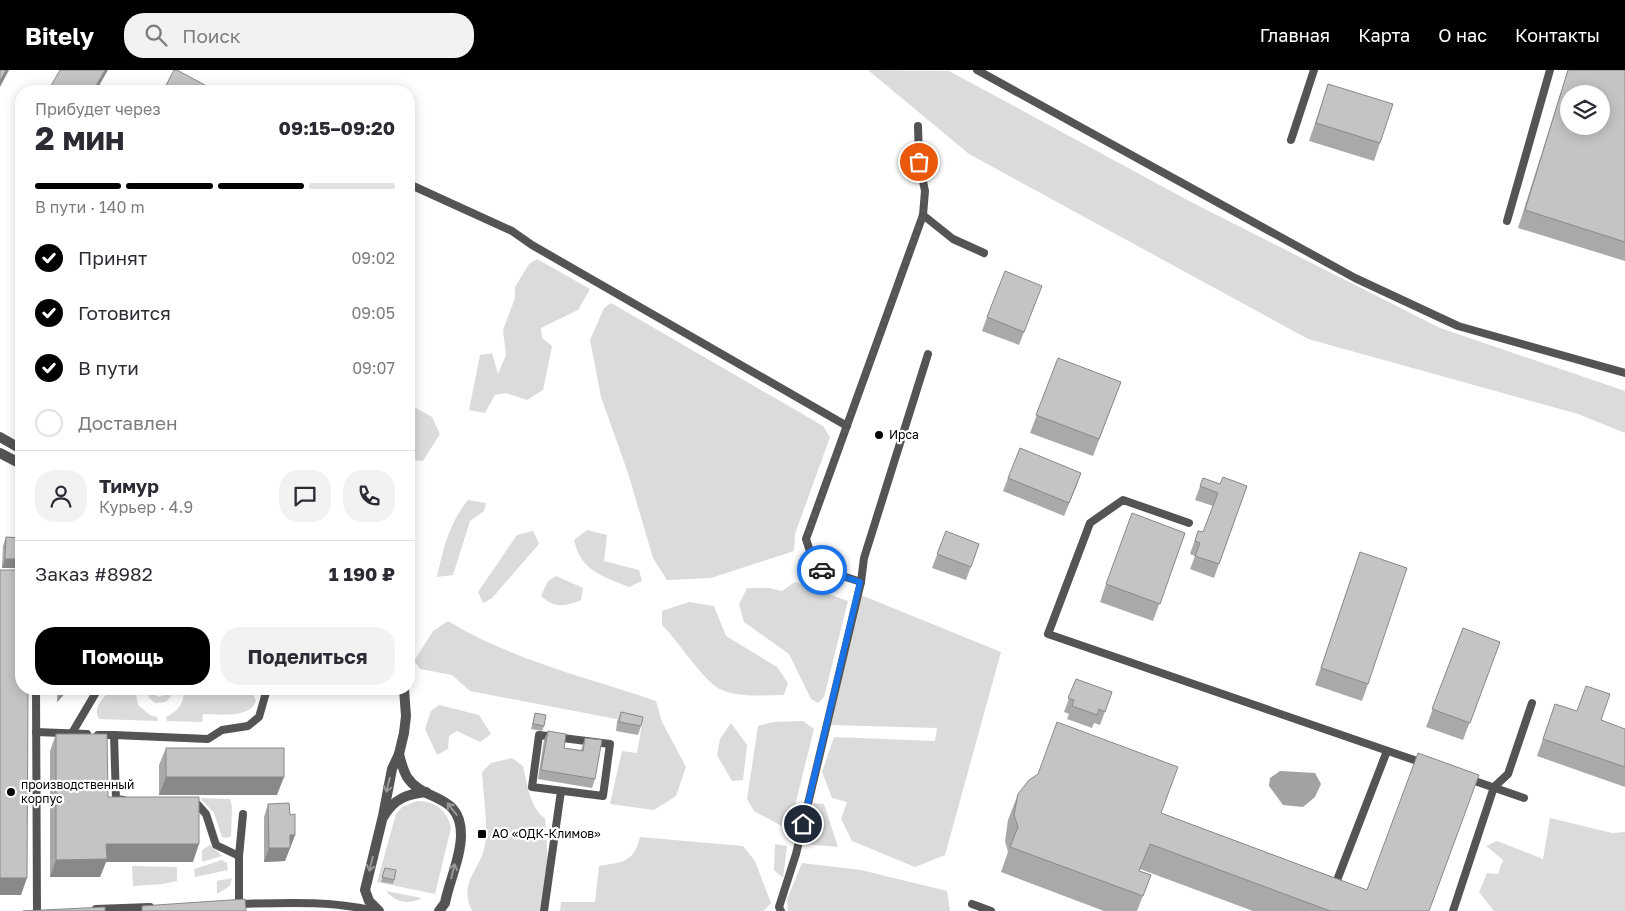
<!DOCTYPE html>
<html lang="ru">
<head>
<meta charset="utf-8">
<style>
  body { margin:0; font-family:"Golos Text",sans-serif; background:#f2f2f3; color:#2b2b33; height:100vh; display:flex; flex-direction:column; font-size:19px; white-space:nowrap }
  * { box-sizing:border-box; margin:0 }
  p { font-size:16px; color:#7c7c81 }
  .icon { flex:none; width:28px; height:28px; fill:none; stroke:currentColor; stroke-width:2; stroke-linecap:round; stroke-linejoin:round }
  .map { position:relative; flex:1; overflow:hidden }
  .side { position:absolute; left:15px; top:15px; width:400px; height:610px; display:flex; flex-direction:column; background:#fff; border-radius:20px; box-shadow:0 2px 12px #0003 }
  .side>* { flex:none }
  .controls { position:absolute; left:1560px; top:15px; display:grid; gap:10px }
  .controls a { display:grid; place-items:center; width:50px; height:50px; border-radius:50%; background:#fff; box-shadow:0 2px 12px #0003; font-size:25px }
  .pin { position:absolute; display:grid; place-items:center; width:42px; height:42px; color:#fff; margin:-21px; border:2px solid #fff; border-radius:50%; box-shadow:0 1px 5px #0007 }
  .courier { position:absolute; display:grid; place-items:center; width:50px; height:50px; margin:-25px; border:4px solid #1a73e8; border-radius:50%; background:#fff; color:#222; box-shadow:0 1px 6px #0007 }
  .summary em { font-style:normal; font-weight:700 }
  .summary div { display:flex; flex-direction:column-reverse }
  .summary { display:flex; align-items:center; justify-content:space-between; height:85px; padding:0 20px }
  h1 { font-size:32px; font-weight:700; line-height:38px }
  .bar { display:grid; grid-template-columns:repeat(4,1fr); gap:8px 5px; align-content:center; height:60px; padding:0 20px }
  .bar i { height:6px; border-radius:4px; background:#e1e1e2 }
  .bar .active { background:#000 }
  .bar p { grid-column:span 4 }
  .line { display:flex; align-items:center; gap:12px; padding:0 20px; border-top:1px solid #e1e1e2 }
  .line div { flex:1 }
  .round { display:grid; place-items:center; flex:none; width:52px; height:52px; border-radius:20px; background:#f2f2f3 }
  ol { padding:0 20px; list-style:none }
  li { display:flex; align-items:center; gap:15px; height:55px }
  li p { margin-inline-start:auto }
  li .icon { padding:5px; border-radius:50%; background:#000; color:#fff; stroke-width:4 }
  li:last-child { color:#7c7c81 }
  li i { width:28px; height:28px; border:2px solid #e1e1e2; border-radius:50% }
  .primary-button { display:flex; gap:10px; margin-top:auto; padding:10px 20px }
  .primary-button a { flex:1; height:58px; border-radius:20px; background:#000; color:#fff; font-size:20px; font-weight:700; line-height:58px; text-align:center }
  .primary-button a+a { background:#f2f2f3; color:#2b2b33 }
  header { display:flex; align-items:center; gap:30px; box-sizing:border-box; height:70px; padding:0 25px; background:#000; color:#fff }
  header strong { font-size:24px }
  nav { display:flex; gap:28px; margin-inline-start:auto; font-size:18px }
  .search { width:350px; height:45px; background:#f2f2f3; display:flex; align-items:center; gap:12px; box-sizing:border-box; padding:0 18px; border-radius:20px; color:#7c7c81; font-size:19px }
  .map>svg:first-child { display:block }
  .green { fill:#dbdbdb }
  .water { fill:#a2a2a2 }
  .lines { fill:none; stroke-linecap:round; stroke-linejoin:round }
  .service { stroke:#545454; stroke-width:8 }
  .tertiary { stroke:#545454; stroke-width:10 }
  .wall { fill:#a9a9a9 }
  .shaded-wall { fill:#898989 }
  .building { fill:#c4c4c4; stroke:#898989; fill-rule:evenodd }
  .oneway { stroke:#989898 }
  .done { stroke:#595959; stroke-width:5; stroke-dasharray:0 9 }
  .route { stroke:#1a73e8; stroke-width:6 }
  .poi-dot { fill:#000; stroke:#fff; stroke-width:2 }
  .labels { text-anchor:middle; stroke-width:4.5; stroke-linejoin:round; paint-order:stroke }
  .poi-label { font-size:12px; fill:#000; stroke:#fff; text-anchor:start }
</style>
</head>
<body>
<header>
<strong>Bitely</strong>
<div class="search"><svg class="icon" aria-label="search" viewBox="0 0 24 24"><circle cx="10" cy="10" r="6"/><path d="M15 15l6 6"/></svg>Поиск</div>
<nav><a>Главная</a><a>Карта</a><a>О нас</a><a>Контакты</a></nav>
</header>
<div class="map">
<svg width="1625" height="841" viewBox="0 0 1625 841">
  <rect width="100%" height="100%" fill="#fff"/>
  <!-- green -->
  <g class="green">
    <polygon points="868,0 949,1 1193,133 1440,258 1625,321 1625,363 1578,344 1308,269 969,84"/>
    <polygon points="537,189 590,219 578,240 541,258 542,268 552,276 543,320 527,330 506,323 495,325 485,343 469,340 480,285 492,283 498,304 506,285 503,260 515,228 515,217 529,194"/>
    <polygon points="611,233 823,356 830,367 795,464 794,481 711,508 667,510 653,488 628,403 601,327 590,270 604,238"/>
    <polygon points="409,334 432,347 440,364 423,391 409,390"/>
    <path d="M468 430 486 433 484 441 470 451 453 505 437 507C443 479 449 453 468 430Z"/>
    <path d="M587 460 607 465 604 491 639 500 642 511 629 517C602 506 581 501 574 470Z"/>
    <polygon points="533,461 539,474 492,528 483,533 478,522 517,465"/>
    <path d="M556 506 583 518 581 530C565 537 554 538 541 526L548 511Z"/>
    <polygon points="795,512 848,531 824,627 818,633 811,629 789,584 744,552 739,534 747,518 769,518 782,521"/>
    <polygon points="861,525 1001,582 945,785 915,797 852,771 841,749 847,732 832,728 822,702 834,667 935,671 937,658 831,655"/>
    <path d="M689 532 714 536 726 566 777 597 788 613 784 625C763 625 741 628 722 620 705 614 677 569 662 555V541Z"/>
    <path d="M448 551C512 590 586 607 656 631L662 652 686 697 676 726 654 740 610 734 622 681 637 683 642 654 470 621 452 605 420 599 414 591 433 561Z"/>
    <path d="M111 619H135L138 635 150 645 157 647 158 651 99 649C92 637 104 628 111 619Z"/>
    <polygon points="148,619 154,619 154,624 159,627 164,625 164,619 171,619 171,626 166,632 155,633 149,628"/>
    <path d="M184 619H251L256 631C250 649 218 644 203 644L202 652 167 651 166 647C179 640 184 634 184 619Z"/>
    <polygon points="439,635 479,645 491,664 480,672 457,661 449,666 448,679 437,685 425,659 431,641"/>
    <polygon points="803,651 814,659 789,760 754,741 747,729 758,656 773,652"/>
    <polygon points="731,653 747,675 743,710 732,711 717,685 720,669"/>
    <path d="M512 688 523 696C527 713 530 739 545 748L548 793 540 841H472C460 815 474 806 483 783 490 763 483 725 482 702L491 693Z"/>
    <polygon points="200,728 230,729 232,737 231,766 227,768 222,767 214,743"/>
    <path d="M417 731C435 731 447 740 451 758L435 824 377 812 396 744 402 737Z"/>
    <polygon points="813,733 824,734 838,777 805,774"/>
    <polygon points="1550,748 1612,763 1625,762 1625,841 1494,841 1479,822 1487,803 1498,804 1503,790 1486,776 1497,771 1543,789"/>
    <path d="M640 767 743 776 755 791 771 833 764 841H560L561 832H595L599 796C622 792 634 793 640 767Z"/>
    <polygon points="775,774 787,776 783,808 774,800"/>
    <polygon points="210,775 222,786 202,792 202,780"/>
    <polygon points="222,790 227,793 228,800 195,807 194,799"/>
    <polygon points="802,793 861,800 947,821 950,841 788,841 787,829"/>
    <polygon points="132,796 177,797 177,811 163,814 133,816"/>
    <polygon points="232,808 230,816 217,824 217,811"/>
    <path d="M386 821 422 828C408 835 396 833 386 821Z"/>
  </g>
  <!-- water -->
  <polygon class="water" points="1280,701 1315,703 1321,714 1315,727 1303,737 1283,735 1269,716 1270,708"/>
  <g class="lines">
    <!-- service -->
    <g class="service">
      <polyline points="977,0 1355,208 1458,256 1625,303"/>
      <polyline points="1291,70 1314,0"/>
      <polyline points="411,115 512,161 532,175 847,356"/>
      <polyline points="923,145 953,169 984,183"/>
      <polyline points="1507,151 1550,0"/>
      <polyline points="1189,453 1123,430 1090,453 1048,564 1423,693"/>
      <polyline points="861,512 864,488 928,284"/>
      <polyline points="36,619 37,841"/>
      <polyline points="36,662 87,664"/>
      <polyline points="72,663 98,619"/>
      <polyline points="98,665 114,665 116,729 124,730"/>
      <polyline points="114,665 208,669 222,660 248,656 259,647 267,619"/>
      <polygon points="539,665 610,674 603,726 532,717"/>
      <polyline points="1469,709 1524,728"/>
      <polyline points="191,734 197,734 206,744 216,775 239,786 239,834"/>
      <polyline points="239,786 243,744"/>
      <polyline points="1334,818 1387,681"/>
      <path d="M236 834C283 833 329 830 375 841"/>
      <polyline points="972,834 991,841"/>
      <polyline points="96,839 150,837"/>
      <polyline points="544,841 561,721"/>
      <polyline points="781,841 779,837 796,784 861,512 815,497 806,469 923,145 925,121 919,92 918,56"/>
      <polyline points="1453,841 1494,717 1508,704 1532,633"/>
    </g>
    <!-- tertiary -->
    <g class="tertiary">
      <polyline points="0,367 21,379"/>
      <polyline points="0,383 21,394"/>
      <path d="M399 684C401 692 403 700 407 707 424 733 461 722 461 765 461 787 449 812 445 833L439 841"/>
      <path d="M384 746C394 729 407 724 426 722"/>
      <polyline points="379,841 369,831 365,820 383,746 392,699 399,684 404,663 406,646 404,619"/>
    </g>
  </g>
  <!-- wall -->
  <g class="wall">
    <polygon points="1568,0 1625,0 1625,191 1518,158"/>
    <polygon points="1328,14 1380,73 1374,91 1309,71"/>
    <polygon points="1037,229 1019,275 982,261 987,247"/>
    <polygon points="1058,288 1121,312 1093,386 1030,363"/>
    <polygon points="1081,403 1064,446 1003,421 1008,408"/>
    <polygon points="1203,408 1220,414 1247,416 1214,508 1190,499 1195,486 1190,484 1198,461 1203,462 1213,436 1195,430"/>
    <polygon points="946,461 979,474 966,510 932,498"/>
    <polygon points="1185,463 1153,551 1100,532 1106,514"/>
    <polygon points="6,467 21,498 2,498 3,476"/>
    <polygon points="1360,482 1368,614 1362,631 1315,615"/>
    <polygon points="1463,558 1500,572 1463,670 1426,657"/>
    <polygon points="1076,609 1112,622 1100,655 1094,653 1092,658 1067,649 1069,644 1064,642"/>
    <polygon points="57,619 69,619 57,632"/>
    <polygon points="1555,634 1625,659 1625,717 1537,686"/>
    <polygon points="621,642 641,656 638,665 616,661 617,652"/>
    <polygon points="535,643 544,656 542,661 531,659"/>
    <polygon points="548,661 564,678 581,680 585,668 595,709 592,718 538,709 544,670"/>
    <polygon points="56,664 108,727 193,792 106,792 100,807 50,807 50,681"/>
    <polygon points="166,678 277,725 159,725 159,695"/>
    <polygon points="1018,724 1161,743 1367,820 1429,841 1253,841 1140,799 1140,801 1151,805 1137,841 1104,841 1001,802 1008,782 1005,771 1008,750"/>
    <polygon points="268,734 290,745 295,765 285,791 264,792 264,747"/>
    <polygon points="385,798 394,810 393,814 381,812"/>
  </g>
  <!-- shaded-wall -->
  <g class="shaded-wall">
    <polygon points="6,0 9,0 0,17 0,11"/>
    <polygon points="105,0 108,0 96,21 93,21"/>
    <polygon points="1081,403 1076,417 1064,446 1069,433"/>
    <polygon points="5,489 21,489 21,498 2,498"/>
    <polygon points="62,619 69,619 57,632"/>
    <polygon points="166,707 284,707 277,725 159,725"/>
    <polygon points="290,765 295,765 285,791 264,792 269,778"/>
    <polygon points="106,774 199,774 193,792 106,792 100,807 50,807 56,790"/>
    <polygon points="0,808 27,808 21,825 0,825"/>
  </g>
  <!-- building -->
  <g class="building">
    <polygon points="0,0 6,0 0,11"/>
    <polygon points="60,0 105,0 93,21 48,21"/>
    <polygon points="174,0 177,0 216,21 163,21"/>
    <path d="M1568 0H1625V172L1525 140ZM1569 24H1601V56H1569Z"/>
    <polygon points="1328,14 1393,34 1380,73 1316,53"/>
    <polygon points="1005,201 1042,216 1024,262 987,247"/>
    <polygon points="1058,288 1121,312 1099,369 1036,345"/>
    <polygon points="1020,378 1081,403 1069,433 1008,408"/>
    <polygon points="1223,407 1247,416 1219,494 1195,486 1200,473 1195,471 1198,461 1203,462 1218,423 1200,416 1203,408 1220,414"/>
    <polygon points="1132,443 1185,463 1160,534 1106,514"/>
    <polygon points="946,461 979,474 971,497 937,484"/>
    <polygon points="6,467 21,468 21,489 5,489"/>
    <polygon points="1360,482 1407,498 1368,614 1321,598"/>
    <polygon points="0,500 21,500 21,619 28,619 27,808 0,808"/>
    <polygon points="1463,558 1500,572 1470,653 1432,639"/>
    <polygon points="1076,609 1112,622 1105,642 1099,639 1097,645 1072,636 1074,630 1068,628"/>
    <polygon points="1586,616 1610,624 1601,650 1625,659 1625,697 1543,669 1555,634 1577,641"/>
    <polygon points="621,642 643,647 641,656 619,652"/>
    <polygon points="535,643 546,645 544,656 533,654"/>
    <polygon points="1057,652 1178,697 1161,743 1367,820 1418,683 1479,705 1429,841 1330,841 1150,774 1139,801 1151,805 1143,826 1010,777 1018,757 1014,745 1018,724 1029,710 1038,704"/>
    <polygon points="548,661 566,664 564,678 583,681 585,668 602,670 595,709 541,700"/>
    <polygon points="56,664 107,664 108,727 199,727 199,774 106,774 107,789 56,790"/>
    <rect x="166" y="678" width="118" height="29"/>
    <polygon points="289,733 290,745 295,744 295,765 290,765 290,778 269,778 268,734"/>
    <polygon points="385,798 396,800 394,810 382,807"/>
    <polygon points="245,829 246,841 142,841 142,836"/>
    <polygon points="105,837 105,841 23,841"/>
  </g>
  <!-- one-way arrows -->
  <defs><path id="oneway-shaft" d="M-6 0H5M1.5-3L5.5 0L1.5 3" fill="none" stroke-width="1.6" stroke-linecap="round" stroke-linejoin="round" transform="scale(1.25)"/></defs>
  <g class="oneway">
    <use href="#oneway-shaft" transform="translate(388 715) rotate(104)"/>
    <use href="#oneway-shaft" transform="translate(452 739) rotate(-128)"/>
    <use href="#oneway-shaft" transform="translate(371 794) rotate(104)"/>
    <use href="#oneway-shaft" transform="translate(453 801) rotate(-76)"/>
  </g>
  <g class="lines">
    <!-- done -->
    <polyline class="done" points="822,500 814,497 806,469 923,145 925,121 919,92"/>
    <!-- route -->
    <polyline class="route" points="803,754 860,512 822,500"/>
  </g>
  <!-- markers -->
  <g class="poi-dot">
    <circle cx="879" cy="365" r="5"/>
    <circle cx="11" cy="722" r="5"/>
    <rect x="477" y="759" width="10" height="10" rx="2.5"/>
  </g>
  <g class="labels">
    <!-- poi labels -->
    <g class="poi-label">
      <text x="889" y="369">Ирса</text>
      <text x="21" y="719">производственный<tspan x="21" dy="14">корпус</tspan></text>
      <text x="492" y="768">АО «ОДК-Климов»</text>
    </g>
  </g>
</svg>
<div class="controls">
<a><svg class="icon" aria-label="layers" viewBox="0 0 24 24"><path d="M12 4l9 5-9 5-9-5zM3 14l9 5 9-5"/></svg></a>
</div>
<div class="pin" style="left:919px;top:92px;background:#ea580c"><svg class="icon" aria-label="bag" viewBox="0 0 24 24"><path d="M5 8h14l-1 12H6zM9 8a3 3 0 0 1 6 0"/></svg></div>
<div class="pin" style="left:803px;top:754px;background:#1f2937"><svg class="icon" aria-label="home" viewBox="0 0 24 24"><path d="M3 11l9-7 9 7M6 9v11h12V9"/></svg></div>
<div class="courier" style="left:822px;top:500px"><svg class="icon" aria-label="car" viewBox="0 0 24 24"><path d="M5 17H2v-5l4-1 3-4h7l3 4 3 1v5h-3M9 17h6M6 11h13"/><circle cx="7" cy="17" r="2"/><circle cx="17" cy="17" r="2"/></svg></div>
<section class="side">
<div class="summary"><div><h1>2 мин</h1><p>Прибудет через</p></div><em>09:15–09:20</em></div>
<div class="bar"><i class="active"></i><i class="active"></i><i class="active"></i><i></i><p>В пути · 140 m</p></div>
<ol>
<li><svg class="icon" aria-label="check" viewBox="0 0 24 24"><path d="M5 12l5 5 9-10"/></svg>Принят<p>09:02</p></li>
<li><svg class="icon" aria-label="check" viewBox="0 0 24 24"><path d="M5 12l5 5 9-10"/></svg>Готовится<p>09:05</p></li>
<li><svg class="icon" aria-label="check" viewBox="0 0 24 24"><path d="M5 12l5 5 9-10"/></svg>В пути<p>09:07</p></li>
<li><i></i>Доставлен</li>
</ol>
<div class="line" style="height:90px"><a class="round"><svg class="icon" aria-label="person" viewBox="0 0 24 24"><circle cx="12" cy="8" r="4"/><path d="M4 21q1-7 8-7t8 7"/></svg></a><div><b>Тимур</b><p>Курьер · 4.9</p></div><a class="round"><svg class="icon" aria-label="chat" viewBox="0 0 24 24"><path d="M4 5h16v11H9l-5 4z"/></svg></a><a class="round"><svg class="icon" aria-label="phone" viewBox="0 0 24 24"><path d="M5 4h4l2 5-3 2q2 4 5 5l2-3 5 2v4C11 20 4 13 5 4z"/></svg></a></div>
<div class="line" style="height:65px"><div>Заказ #8982</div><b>1 190 ₽</b></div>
<div class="primary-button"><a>Помощь</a><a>Поделиться</a></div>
</section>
</div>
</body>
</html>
